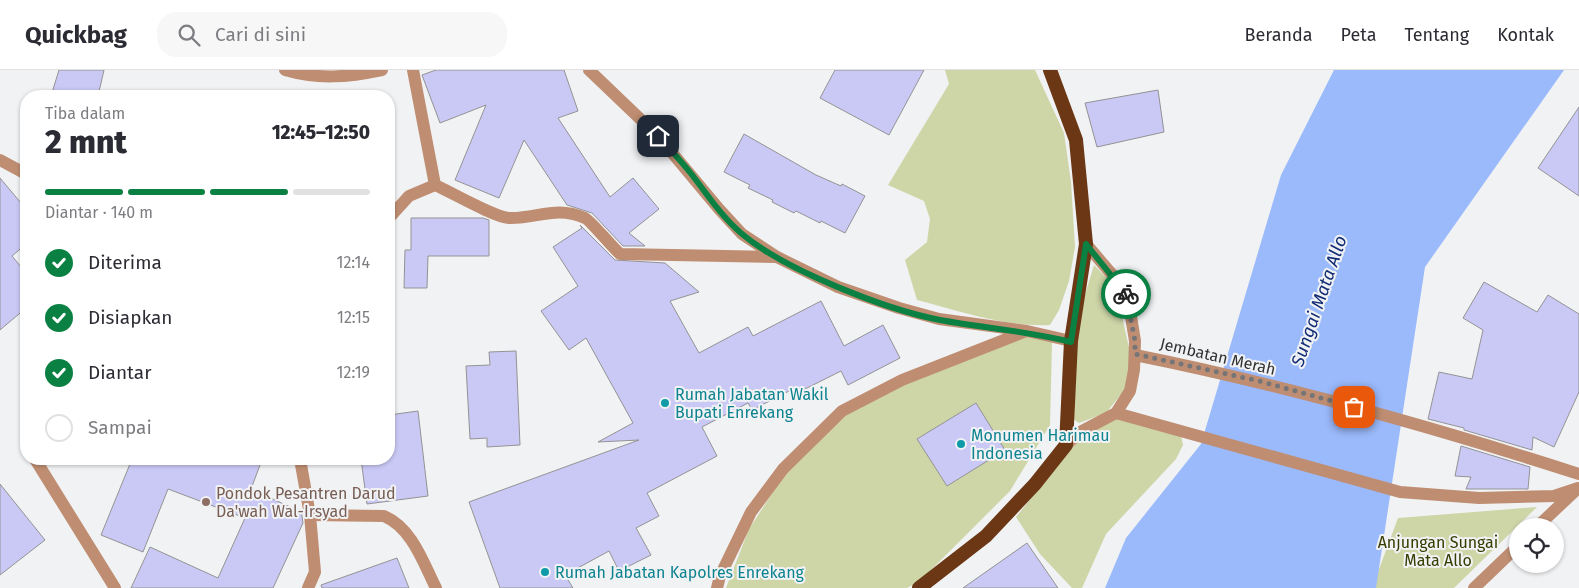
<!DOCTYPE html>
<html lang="id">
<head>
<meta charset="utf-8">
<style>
  body { margin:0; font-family:"Fira Sans",sans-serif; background:#f7f7f7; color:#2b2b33; height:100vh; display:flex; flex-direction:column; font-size:19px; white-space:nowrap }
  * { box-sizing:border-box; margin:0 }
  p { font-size:16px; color:#7c7c81 }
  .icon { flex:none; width:28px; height:28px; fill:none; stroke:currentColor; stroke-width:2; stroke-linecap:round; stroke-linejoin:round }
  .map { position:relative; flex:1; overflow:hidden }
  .panel { position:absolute; left:20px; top:20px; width:375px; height:375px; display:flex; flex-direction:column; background:#fff; border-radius:20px; box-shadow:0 1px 4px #0004 }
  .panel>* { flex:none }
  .controls { position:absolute; left:1509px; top:448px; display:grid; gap:10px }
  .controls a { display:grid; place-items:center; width:55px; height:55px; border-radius:50%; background:#fff; box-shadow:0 1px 4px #0004; font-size:25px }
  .pin { position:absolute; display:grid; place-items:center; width:42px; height:42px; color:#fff; margin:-21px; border-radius:10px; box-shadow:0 2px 8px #0006 }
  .courier { position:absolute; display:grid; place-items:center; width:50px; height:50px; margin:-25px; border:4px solid #0b8043; border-radius:50%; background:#fff; color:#222; box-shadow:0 1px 6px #0007 }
  .overview em { font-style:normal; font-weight:800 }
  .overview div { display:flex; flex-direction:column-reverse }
  .overview { display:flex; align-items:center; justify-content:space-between; height:85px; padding:0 25px }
  h1 { font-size:32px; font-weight:800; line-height:38px }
  .bar { display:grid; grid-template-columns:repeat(4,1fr); gap:8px 5px; align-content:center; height:60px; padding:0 25px }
  .bar i { height:6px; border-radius:4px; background:#e1e1e2 }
  .bar .selected { background:#0b8043 }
  .bar p { grid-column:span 4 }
  ol { padding:0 25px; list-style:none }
  li { display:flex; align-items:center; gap:15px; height:55px }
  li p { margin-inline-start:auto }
  li .icon { padding:5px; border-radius:50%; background:#0b8043; color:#fff; stroke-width:4 }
  li:last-child { color:#7c7c81 }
  li i { width:28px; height:28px; border:2px solid #e1e1e2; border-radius:50% }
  header { display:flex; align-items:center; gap:30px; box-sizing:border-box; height:70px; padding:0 25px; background:#fff; border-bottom:1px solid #e1e1e2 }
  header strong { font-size:24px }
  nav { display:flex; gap:28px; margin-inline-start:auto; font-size:18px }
  .search { width:350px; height:45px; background:#f7f7f7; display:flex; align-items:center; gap:12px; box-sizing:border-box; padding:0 18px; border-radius:20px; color:#7c7c81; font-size:19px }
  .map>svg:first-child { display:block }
  .green { fill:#ced6a8 }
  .water { fill:#9bbafb }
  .building { fill:#cac9f5; stroke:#939394 }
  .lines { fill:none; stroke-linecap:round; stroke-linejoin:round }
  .minor { stroke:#bf8e72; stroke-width:12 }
  .trunk { stroke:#6b3714; stroke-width:14 }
  .done { stroke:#757577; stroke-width:5; stroke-dasharray:0 9 }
  .route { stroke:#0b8043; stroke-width:6 }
  .culture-dot { fill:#0f9aa8; stroke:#f1f2f4; stroke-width:2 }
  .education-dot { fill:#8d6e63; stroke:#f1f2f4; stroke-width:2 }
  .labels { text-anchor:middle; stroke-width:4; stroke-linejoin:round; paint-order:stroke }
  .street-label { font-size:16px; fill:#323233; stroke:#f1f2f4 }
  .culture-label { font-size:16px; fill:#0d838f; stroke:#f1f2f4; text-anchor:start }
  .education-label { font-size:16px; fill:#785e54; stroke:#f1f2f4; text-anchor:start }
  .park-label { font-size:16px; fill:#363c00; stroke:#f1f2f4 }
  .water-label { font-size:18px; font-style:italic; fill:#122d76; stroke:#f1f2f4 }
</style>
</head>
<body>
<header>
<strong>Quickbag</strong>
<div class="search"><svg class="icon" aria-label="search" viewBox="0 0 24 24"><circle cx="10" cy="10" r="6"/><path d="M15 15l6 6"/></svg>Cari di sini</div>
<nav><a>Beranda</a><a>Peta</a><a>Tentang</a><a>Kontak</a></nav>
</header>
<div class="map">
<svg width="1579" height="518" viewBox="0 0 1579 518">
  <rect width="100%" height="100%" fill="#f1f2f4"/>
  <!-- green -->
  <g class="green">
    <path d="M945 0H1035L1064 63 1071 112 1075 177 1069 211 1059 240 1050 255C1004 257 960 241 917 230L905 190 927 172 930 149 924 131 888 115 949 14Z"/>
    <polygon points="1094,195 1115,216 1130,282 1127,317 1106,343 1079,353 1073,349 1075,275 1082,235"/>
    <polygon points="1029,265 1052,273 1050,355 1010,421 920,511 907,518 726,518 749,459 786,402 848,343 905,314"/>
    <polygon points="1117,347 1181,365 1183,375 1176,389 1106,464 1082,518 1072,518 1040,484 1016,447 1075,373"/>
    <polygon points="1537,437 1454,518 1372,518 1398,448"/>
  </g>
  <!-- water -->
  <polygon class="water" points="1334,0 1564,0 1425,197 1376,518 1105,518 1126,468 1201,374 1281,105"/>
  <!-- building -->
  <g class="building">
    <polygon points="59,0 104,0 98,26 51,26"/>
    <polygon points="436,0 564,0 578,41 558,48 610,127 633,108 659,139 629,163 645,176 623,176 592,143 567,135 524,70 499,128 455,110 486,35 440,53 422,5"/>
    <polygon points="835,0 924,0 889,65 820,28"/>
    <polygon points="1158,20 1164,62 1097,77 1085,33"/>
    <polygon points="1579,37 1579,126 1538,98"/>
    <polygon points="744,64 816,105 841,116 842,114 865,126 845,163 821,151 820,153 796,141 794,143 772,132 773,130 748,118 750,115 724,102"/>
    <polygon points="0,108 26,139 26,174 12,186 26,203 26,238 0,260"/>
    <polygon points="411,148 483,148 489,150 489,186 428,186 427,218 404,218 405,180 411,180"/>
    <polygon points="580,155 615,190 665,193 699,222 670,231 699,283 748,257 753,266 821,231 844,276 883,255 900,288 848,315 841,301 793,325 791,320 752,340 748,333 702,357 717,386 647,423 659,446 636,458 651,485 619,501 609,481 565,505 573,518 500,518 469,432 639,370 598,372 633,353 586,268 569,280 541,241 578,216 553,177 582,158"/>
    <polygon points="1484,212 1537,242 1548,225 1579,244 1579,322 1554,377 1533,367 1532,380 1464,360 1464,358 1428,349 1439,302 1472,309 1483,260 1463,248"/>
    <polygon points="516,281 520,375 487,377 487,368 470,369 466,296 490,295 489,282"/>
    <polygon points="976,333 1005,380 947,416 917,369"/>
    <polygon points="418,341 428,426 367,434 361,389 389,389 389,345"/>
    <polygon points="1461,376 1530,397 1528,419 1466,419 1471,407 1455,406"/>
    <polygon points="132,389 244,389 260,395 251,419 301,442 302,446 303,453 273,518 131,518 150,477 218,508 245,448 168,419 143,482 101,465"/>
    <polygon points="0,414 45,470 0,505"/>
    <polygon points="1027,473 1058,518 963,518"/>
    <polygon points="397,488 409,518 322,518 321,515"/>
  </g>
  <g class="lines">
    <!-- minor -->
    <g class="minor">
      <path d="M285 0C319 10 348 7 382 0"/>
      <polyline points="589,0 658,66 719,139 742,164 777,187 838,217 899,238 939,249 1027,261 1071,271"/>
      <polyline points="0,90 26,104"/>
      <path d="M435 115C451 122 494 147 509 148 537 149 555 135 585 148 590 150 611 176 620 184L776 187"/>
      <polyline points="389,148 409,126 435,115 413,0"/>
      <path d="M1135 285C1285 315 1433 357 1579 404"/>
      <polyline points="1116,343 1400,422 1479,428 1554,426 1578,418"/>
      <polyline points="1066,375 1080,362 1116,343 1130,321 1134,300 1135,271 1128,228 1115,208 1086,174"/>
      <polyline points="35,389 115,518"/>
      <polyline points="300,389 310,445 315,502 308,518"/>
      <path d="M310 445 384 446C412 458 423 492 436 518"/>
      <polyline points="1538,456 1576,420"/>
      <polyline points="717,518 720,506 751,442 783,399 842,341 902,310 1024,262"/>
      <polyline points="1474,518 1518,476"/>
    </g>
    <!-- trunk -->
    <polyline class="trunk" points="919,518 986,466 1035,414 1066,375 1071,271 1086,174 1076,70 1050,0"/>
  </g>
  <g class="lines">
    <!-- done -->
    <polyline class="done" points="1126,224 1135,271 1135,284 1259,311 1354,337"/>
    <!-- route -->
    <path class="route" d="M658 66C670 79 682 92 693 106 708 126 723 148 742 164 785 200 884 239 940 250 984 258 1027 261 1071 272L1086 174 1126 224"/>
  </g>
  <!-- markers -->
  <g class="culture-dot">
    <circle cx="665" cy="333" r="5"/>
    <circle cx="961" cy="374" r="5"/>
    <circle cx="545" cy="502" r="5"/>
  </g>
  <circle class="education-dot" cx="206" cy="432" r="5"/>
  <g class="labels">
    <!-- street labels -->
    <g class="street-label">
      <text transform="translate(1218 286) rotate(13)" y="6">Jembatan Merah</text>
    </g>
    <!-- culture labels -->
    <g class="culture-label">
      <text x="675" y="330">Rumah Jabatan Wakil<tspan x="675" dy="18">Bupati Enrekang</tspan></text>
      <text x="971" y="371">Monumen Harimau<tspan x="971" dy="18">Indonesia</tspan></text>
      <text x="555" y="508">Rumah Jabatan Kapolres Enrekang</text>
    </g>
    <!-- education labels -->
    <g class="education-label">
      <text x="216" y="429">Pondok Pesantren Darud<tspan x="216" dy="18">Da'wah Wal-Irsyad</tspan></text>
    </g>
    <!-- park labels -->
    <g class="park-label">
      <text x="1438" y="478">Anjungan Sungai<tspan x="1438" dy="18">Mata Allo</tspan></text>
    </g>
    <!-- water labels -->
    <g class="water-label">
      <text transform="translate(1319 231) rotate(-71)" y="6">Sungai Mata Allo</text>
    </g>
  </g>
</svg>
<div class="controls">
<a><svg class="icon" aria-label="locate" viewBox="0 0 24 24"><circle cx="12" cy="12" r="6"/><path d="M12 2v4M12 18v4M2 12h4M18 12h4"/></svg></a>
</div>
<div class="pin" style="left:1354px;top:337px;background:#ea580c"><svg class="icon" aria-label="bag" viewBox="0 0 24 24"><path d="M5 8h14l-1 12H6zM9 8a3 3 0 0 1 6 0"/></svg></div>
<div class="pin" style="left:658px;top:66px;background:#1f2937"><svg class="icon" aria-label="home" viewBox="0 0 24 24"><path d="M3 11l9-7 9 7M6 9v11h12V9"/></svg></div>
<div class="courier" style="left:1126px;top:224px"><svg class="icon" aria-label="bike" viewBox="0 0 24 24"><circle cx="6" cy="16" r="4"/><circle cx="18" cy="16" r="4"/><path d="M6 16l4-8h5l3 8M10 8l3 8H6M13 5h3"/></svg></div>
<section class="panel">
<div class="overview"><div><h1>2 mnt</h1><p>Tiba dalam</p></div><em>12:45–12:50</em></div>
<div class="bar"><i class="selected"></i><i class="selected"></i><i class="selected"></i><i></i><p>Diantar · 140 m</p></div>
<ol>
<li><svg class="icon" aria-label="check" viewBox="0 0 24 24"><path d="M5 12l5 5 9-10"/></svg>Diterima<p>12:14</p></li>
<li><svg class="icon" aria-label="check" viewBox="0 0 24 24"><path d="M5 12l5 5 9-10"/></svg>Disiapkan<p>12:15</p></li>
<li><svg class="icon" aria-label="check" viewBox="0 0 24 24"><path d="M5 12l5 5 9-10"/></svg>Diantar<p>12:19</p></li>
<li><i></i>Sampai</li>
</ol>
</section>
</div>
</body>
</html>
